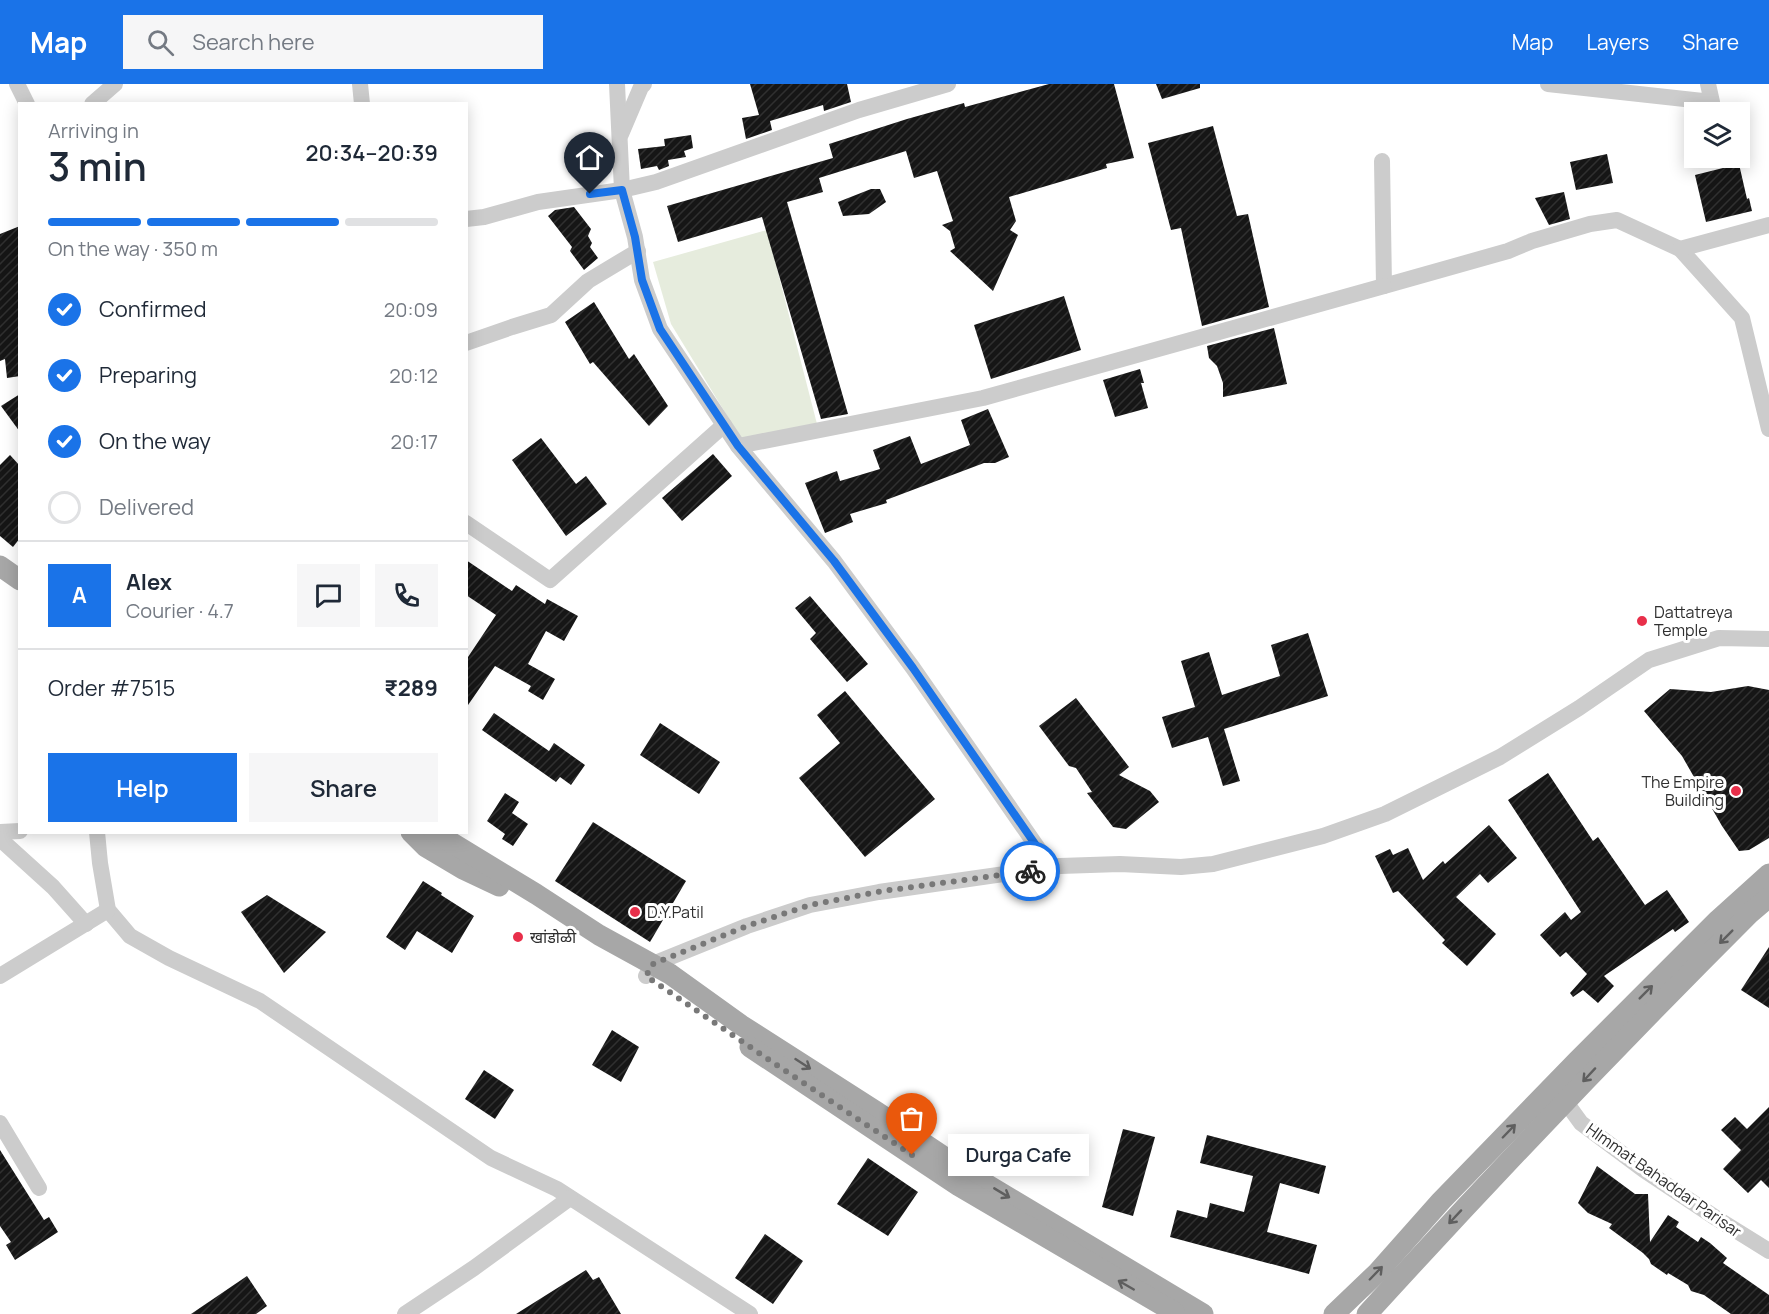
<!DOCTYPE html>
<html lang="en">
<head>
<meta charset="utf-8">
<style>
  body { margin:0; font-family:Manrope,"Noto Sans Devanagari",sans-serif; background:#f6f6f7; color:#1f2937; height:100vh; display:flex; flex-direction:column; font-size:22px; white-space:nowrap }
  * { box-sizing:border-box; margin:0 }
  p { font-size:20px; color:#747a83 }
  .icon { flex:none; width:33px; height:33px; fill:none; stroke:currentColor; stroke-width:2; stroke-linecap:round; stroke-linejoin:round }
  .map { position:relative; flex:1; overflow:hidden }
  .sheet { position:absolute; left:18px; top:18px; width:450px; height:732px; display:flex; flex-direction:column; background:#fff; border-radius:0px; box-shadow:0 3px 15px #0003 }
  .sheet>* { flex:none }
  .fabs { position:absolute; left:1684px; top:18px; display:grid; gap:12px }
  .fabs a { display:grid; place-items:center; width:66px; height:66px; border-radius:0px; background:#fff; box-shadow:0 3px 15px #0003; font-size:30px }
  .pin { position:absolute; display:grid; place-items:center; width:51px; height:51px; color:#fff; margin:-62px -26px; border-radius:50% 50% 50% 0; rotate:-45deg; box-shadow:0 0 6px #0007 }
  .pin .icon { rotate:45deg }
  .courier { position:absolute; display:grid; place-items:center; width:60px; height:60px; margin:-30px; border:4px solid #1a73e8; border-radius:50%; background:#fff; color:#222; box-shadow:0 2px 8px #0007 }
  .bubble { position:absolute; height:42px; border-radius:0px; background:#fff; box-shadow:0 3px 15px #0003; font-size:20px; font-weight:600; line-height:42px; text-align:center }
  .summary em { font-style:normal; font-weight:600 }
  .summary div { display:flex; flex-direction:column-reverse }
  .summary { display:flex; align-items:center; justify-content:space-between; height:102px; padding:0 30px }
  h1 { font-size:39px; font-weight:600; line-height:45px }
  .bar { display:grid; grid-template-columns:repeat(4,1fr); gap:9px 6px; align-content:center; height:72px; padding:0 30px }
  .bar i { height:8px; border-radius:4px; background:#e0e1e3 }
  .bar .on { background:#1a73e8 }
  .bar p { grid-column:span 4 }
  .line { display:flex; align-items:center; gap:15px; padding:0 30px; border-top:2px solid #e0e1e3 }
  .line div { flex:1 }
  .round { display:grid; place-items:center; flex:none; width:63px; height:63px; border-radius:0px; background:#f6f6f7 }
  ol { padding:0 30px; list-style:none }
  li { display:flex; align-items:center; gap:18px; height:66px }
  li p { margin-inline-start:auto }
  li .icon { padding:6px; border-radius:50%; background:#1a73e8; color:#fff; stroke-width:4 }
  li:last-child { color:#747a83 }
  li i { width:33px; height:33px; border:3px solid #e0e1e3; border-radius:50% }
  .button { display:flex; gap:12px; margin-top:auto; padding:12px 30px }
  .button a { flex:1; height:69px; border-radius:0px; background:#1a73e8; color:#fff; font-size:24px; font-weight:600; line-height:69px; text-align:center }
  .button a+a { background:#f6f6f7; color:#1f2937 }
  header { display:flex; align-items:center; gap:36px; box-sizing:border-box; height:84px; padding:0 30px; background:#1a73e8; color:#fff }
  header strong { font-size:28px }
  nav { display:flex; gap:33px; margin-inline-start:auto; font-size:21px }
  .search { width:420px; height:54px; background:#f6f6f7; display:flex; align-items:center; gap:15px; box-sizing:border-box; padding:0 21px; border-radius:0px; color:#747a83; font-size:22px }
  .map>svg:first-child { display:block }
  .park { fill:#e6ecdd }
  .building { fill:url(#building-hatch) }
  .lines { fill:none; stroke-linecap:round; stroke-linejoin:round }
  .minor { stroke:#ccc; stroke-width:16 }
  .major { stroke:#a7a7a7; stroke-width:21 }
  .oneway { stroke:#5f5f5f }
  .done { stroke:#787878; stroke-width:6; stroke-dasharray:0 10.8 }
  .route { stroke:#1a73e8; stroke-width:8 }
  .poi-dot { fill:#e82f4a; stroke:#fff; stroke-width:2 }
  .labels { text-anchor:middle; stroke-width:6; stroke-linejoin:round; paint-order:stroke }
  .poi-label { font-size:16px; fill:#2f2f2f; stroke:#fff; text-anchor:start }
  .street-label { font-size:16px; fill:#2f2f2f; stroke:#fff }
</style>
</head>
<body>
<header>
<strong>Map</strong>
<div class="search"><svg class="icon" aria-label="search" viewBox="0 0 24 24"><circle cx="10" cy="10" r="6"/><path d="M15 15l6 6"/></svg>Search here</div>
<nav><a>Map</a><a>Layers</a><a>Share</a></nav>
</header>
<div class="map">
<svg width="1769" height="1230" viewBox="0 0 1769 1230">
  <defs>
    <pattern id="building-hatch" width="6" height="6" patternUnits="userSpaceOnUse" patternTransform="scale(1.5)"><rect width="6" height="6" fill="#161616"/><path d="M-1 1l2-2M0 6l6-6M5 7l2-2" fill="none" stroke="#303030"/></pattern>
  </defs>
  <rect width="100%" height="100%" fill="#fff"/>
  <!-- park -->
  <polygon class="park" points="767,146 817,340 745,361 671,240 653,178"/>
  <!-- building -->
  <g class="building">
    <polygon points="750,0 847,0 851,18 824,27 823,21 770,37 772,46 746,55 742,34 759,31"/>
    <polygon points="1049,0 1114,0 1134,74 1106,80 1107,84 1009,113 1016,137 1010,146 1018,151 993,207 950,167 955,164 950,147 942,141 953,137 937,87 914,94 906,67 819,94 823,108 787,118 848,330 821,335 762,133 678,158 667,122 833,74 829,60 907,35 964,19 965,23"/>
    <polygon points="1156,0 1200,0 1200,4 1162,15"/>
    <polygon points="1213,42 1237,132 1248,130 1269,223 1202,242 1181,144 1171,146 1148,59"/>
    <polygon points="691,51 693,64 684,67 686,73 668,76 669,82 659,86 657,82 641,85 638,65 665,62 664,55"/>
    <polygon points="1607,70 1613,99 1576,106 1570,78"/>
    <polygon points="1739,80 1747,115 1749,114 1752,127 1706,138 1695,91"/>
    <polygon points="871,105 880,105 886,118 869,130 843,132 838,118"/>
    <polygon points="1564,108 1570,135 1549,141 1535,114"/>
    <polygon points="574,123 591,145 588,152 592,159 590,163 598,174 584,186 570,167 572,163 548,132 555,126"/>
    <polygon points="20,142 20,292 7,294 5,275 0,277 0,150"/>
    <polygon points="1064,212 1081,266 991,295 974,241"/>
    <polygon points="594,218 629,275 634,270 668,322 649,342 593,278 590,280 565,238"/>
    <polygon points="1274,244 1287,300 1223,313 1223,299 1217,282 1209,274 1207,262"/>
    <polygon points="1140,285 1144,299 1141,299 1148,324 1115,333 1103,296"/>
    <polygon points="20,310 20,348 1,322"/>
    <polygon points="988,325 1009,373 995,379 984,379 886,416 887,419 850,430 853,438 825,449 805,399 837,387 840,397 880,385 873,366 910,352 921,380 970,361 961,336"/>
    <polygon points="541,354 576,400 586,392 607,420 566,452 512,376"/>
    <polygon points="713,370 732,392 682,437 662,414"/>
    <polygon points="10,371 20,382 20,454 13,463 0,452 0,381"/>
    <polygon points="466,476 512,507 516,501 545,520 547,515 578,532 564,557 546,547 528,580 555,595 543,616 528,607 531,602 495,582 466,624 466,576 496,531 466,511"/>
    <polygon points="810,512 868,580 847,598 810,555 816,549 795,524"/>
    <polygon points="1308,549 1328,612 1224,645 1240,697 1223,702 1208,653 1172,664 1162,633 1195,623 1181,577 1209,568 1222,611 1280,592 1271,561"/>
    <polygon points="1748,602 1769,606 1769,754 1749,766 1739,767 1722,742 1682,672 1644,627 1670,605 1711,608"/>
    <polygon points="845,607 935,715 865,773 799,694 840,659 817,631"/>
    <polygon points="1076,614 1129,683 1119,691 1150,707 1159,718 1126,745 1113,743 1087,709 1092,708 1076,684 1069,682 1039,642"/>
    <polygon points="494,629 549,667 554,659 585,681 571,701 560,693 556,698 482,646"/>
    <polygon points="660,639 720,678 699,710 640,671"/>
    <polygon points="1548,689 1593,757 1598,753 1645,821 1667,806 1689,838 1675,848 1673,845 1604,892 1614,902 1598,919 1583,906 1573,913 1570,909 1587,890 1566,868 1560,873 1540,851 1565,828 1571,836 1581,828 1508,716"/>
    <polygon points="505,709 519,718 512,729 528,740 513,762 502,755 505,750 487,737"/>
    <polygon points="593,738 686,797 650,858 555,797"/>
    <polygon points="1489,741 1517,774 1488,799 1480,790 1456,813 1496,850 1467,882 1442,859 1445,856 1398,807 1393,809 1375,772 1390,765 1393,771 1408,764 1423,796 1443,777 1445,780"/>
    <polygon points="423,797 442,809 441,811 474,832 452,869 417,847 405,866 386,853"/>
    <polygon points="267,811 326,848 284,889 241,828"/>
    <polygon points="1769,863 1769,924 1741,906"/>
    <polygon points="612,946 639,963 621,998 592,981"/>
    <polygon points="484,986 514,1006 495,1035 465,1015"/>
    <polygon points="1769,1023 1769,1104 1761,1096 1748,1109 1723,1085 1741,1066 1721,1046 1735,1033 1747,1045"/>
    <polygon points="1123,1045 1155,1053 1133,1132 1102,1123"/>
    <polygon points="1207,1051 1326,1082 1319,1110 1280,1099 1267,1148 1317,1161 1309,1190 1170,1153 1177,1126 1207,1134 1210,1119 1244,1128 1253,1092 1200,1079"/>
    <polygon points="0,1066 44,1136 49,1133 58,1148 15,1176 6,1161 11,1158 0,1142"/>
    <polygon points="868,1074 918,1108 888,1152 837,1120"/>
    <polygon points="1597,1082 1635,1110 1648,1110 1650,1158 1668,1131 1679,1138 1676,1143 1698,1158 1701,1153 1710,1159 1727,1174 1723,1179 1769,1211 1769,1230 1731,1230 1704,1211 1691,1207 1688,1201 1668,1189 1667,1191 1651,1180 1649,1175 1643,1169 1609,1144 1612,1140 1588,1129 1578,1119"/>
    <polygon points="765,1150 803,1177 773,1220 735,1194"/>
    <polygon points="586,1186 593,1196 599,1193 621,1230 516,1230"/>
    <polygon points="247,1192 267,1222 256,1230 191,1230"/>
  </g>
  <g class="lines">
    <!-- minor -->
    <g class="minor">
      <polyline points="17,0 27,20"/>
      <polyline points="360,0 362,20"/>
      <polyline points="617,0 622,106 635,153 642,196 660,245 738,362 834,477 913,584 1051,783"/>
      <polyline points="1548,0 1712,18 1708,0"/>
      <polyline points="92,20 115,0"/>
      <polyline points="621,50 641,3 644,0"/>
      <polyline points="1382,77 1384,202 1508,167 1532,157 1590,140 1617,136 1680,165 1742,234 1769,345"/>
      <polyline points="466,135 484,133 538,118 622,106 656,98 859,26 948,0"/>
      <polyline points="1680,165 1769,141"/>
      <polyline points="466,259 512,243 551,231 588,197 638,167"/>
      <polyline points="738,362 983,314 1384,202"/>
      <polyline points="466,439 550,496 724,341"/>
      <polyline points="0,748 20,747"/>
      <polyline points="97,748 100,779 108,826 130,852 169,874 260,917 491,1074 557,1105 750,1230"/>
      <polyline points="0,755 53,803 86,840"/>
      <polyline points="0,892 108,826"/>
      <polyline points="646,892 653,880 747,842 810,821 879,808 1060,782 1120,780 1181,783 1213,780 1323,752 1385,730 1500,673 1579,624 1649,576 1719,554 1769,555"/>
      <polyline points="1565,1017 1581,1039 1644,1086 1716,1134 1769,1167"/>
      <polyline points="0,1039 39,1104"/>
      <polyline points="405,1230 474,1184 570,1114"/>
    </g>
    <!-- major -->
    <g class="major">
      <polyline points="0,482 20,496"/>
      <polyline points="411,748 426,763 463,785 499,802"/>
      <polyline points="434,748 536,810 599,851 670,890 741,941 877,1028 971,1091 1203,1230"/>
      <polyline points="750,963 959,1102 1174,1228"/>
      <polyline points="1334,1230 1378,1188 1441,1117 1577,977 1718,836 1769,790"/>
      <path d="M1367 1230C1491 1094 1618 961 1749 830L1769 813"/>
    </g>
  </g>
  <!-- one-way arrows -->
  <defs><path id="oneway-shaft" d="M-6 0H5M1.5-3L5.5 0L1.5 3" fill="none" stroke-width="1.6" stroke-linecap="round" stroke-linejoin="round" transform="scale(1.5)"/></defs>
  <g class="oneway">
    <use href="#oneway-shaft" transform="translate(1726 853) rotate(135)"/>
    <use href="#oneway-shaft" transform="translate(1646 908) rotate(-45)"/>
    <use href="#oneway-shaft" transform="translate(803 980) rotate(33)"/>
    <use href="#oneway-shaft" transform="translate(1589 991) rotate(133)"/>
    <use href="#oneway-shaft" transform="translate(1509 1047) rotate(-46)"/>
    <use href="#oneway-shaft" transform="translate(1002 1109) rotate(31)"/>
    <use href="#oneway-shaft" transform="translate(1455 1133) rotate(133)"/>
    <use href="#oneway-shaft" transform="translate(1376 1189) rotate(-46)"/>
    <use href="#oneway-shaft" transform="translate(1126 1201) rotate(-150)"/>
  </g>
  <g class="lines">
    <!-- done -->
    <polyline class="done" points="912,1071 781,984 646,892 653,880 747,842 810,821 883,807 1030,787"/>
    <!-- route -->
    <polyline class="route" points="590,110 622,106 635,153 642,196 660,245 738,362 834,477 913,584 1051,783 1030,787"/>
  </g>
  <!-- markers -->
  <g class="poi-dot">
    <circle cx="1642" cy="537" r="6"/>
    <circle cx="1736" cy="707" r="6"/>
    <circle cx="635" cy="828" r="6"/>
    <circle cx="518" cy="853" r="6"/>
  </g>
  <g class="labels">
    <!-- poi labels -->
    <g class="poi-label">
      <text x="1654" y="534">Dattatreya<tspan x="1654" dy="18">Temple</tspan></text>
      <text x="1724" y="704" text-anchor="end">The Empire<tspan x="1724" dy="18">Building</tspan></text>
      <text x="647" y="834">D.Y.Patil</text>
      <text x="530" y="859">खांडोळी</text>
    </g>
    <!-- street labels -->
    <g class="street-label">
      <text transform="translate(1664 1096) rotate(35)" y="6">HImmat Bahaddar Parisar</text>
    </g>
  </g>
</svg>
<div class="fabs">
<a><svg class="icon" aria-label="layers" viewBox="0 0 24 24"><path d="M12 4l9 5-9 5-9-5zM3 14l9 5 9-5"/></svg></a>
</div>
<div class="pin" style="left:912px;top:1071px;background:#ea580c"><svg class="icon" aria-label="bag" viewBox="0 0 24 24"><path d="M5 8h14l-1 12H6zM9 8a3 3 0 0 1 6 0"/></svg></div>
<div class="pin" style="left:590px;top:110px;background:#1f2937"><svg class="icon" aria-label="home" viewBox="0 0 24 24"><path d="M3 11l9-7 9 7M6 9v11h12V9"/></svg></div>
<div class="courier" style="left:1030px;top:787px"><svg class="icon" aria-label="bike" viewBox="0 0 24 24"><circle cx="6" cy="16" r="4"/><circle cx="18" cy="16" r="4"/><path d="M6 16l4-8h5l3 8M10 8l3 8H6M13 5h3"/></svg></div>
<div class="bubble" style="left:948px;top:1050px;width:141px">Durga Cafe</div>
<section class="sheet">
<div class="summary"><div><h1>3 min</h1><p>Arriving in</p></div><em>20:34–20:39</em></div>
<div class="bar"><i class="on"></i><i class="on"></i><i class="on"></i><i></i><p>On the way · 350 m</p></div>
<ol>
<li><svg class="icon" aria-label="check" viewBox="0 0 24 24"><path d="M5 12l5 5 9-10"/></svg>Confirmed<p>20:09</p></li>
<li><svg class="icon" aria-label="check" viewBox="0 0 24 24"><path d="M5 12l5 5 9-10"/></svg>Preparing<p>20:12</p></li>
<li><svg class="icon" aria-label="check" viewBox="0 0 24 24"><path d="M5 12l5 5 9-10"/></svg>On the way<p>20:17</p></li>
<li><i></i>Delivered</li>
</ol>
<div class="line" style="height:108px"><b class="round" style="background:#1a73e8;color:#fff">A</b><div><b>Alex</b><p>Courier · 4.7</p></div><a class="round"><svg class="icon" aria-label="chat" viewBox="0 0 24 24"><path d="M4 5h16v11H9l-5 4z"/></svg></a><a class="round"><svg class="icon" aria-label="phone" viewBox="0 0 24 24"><path d="M5 4h4l2 5-3 2q2 4 5 5l2-3 5 2v4C11 20 4 13 5 4z"/></svg></a></div>
<div class="line" style="height:78px"><div>Order #7515</div><b>₹289</b></div>
<div class="button"><a>Help</a><a>Share</a></div>
</section>
</div>
</body>
</html>
